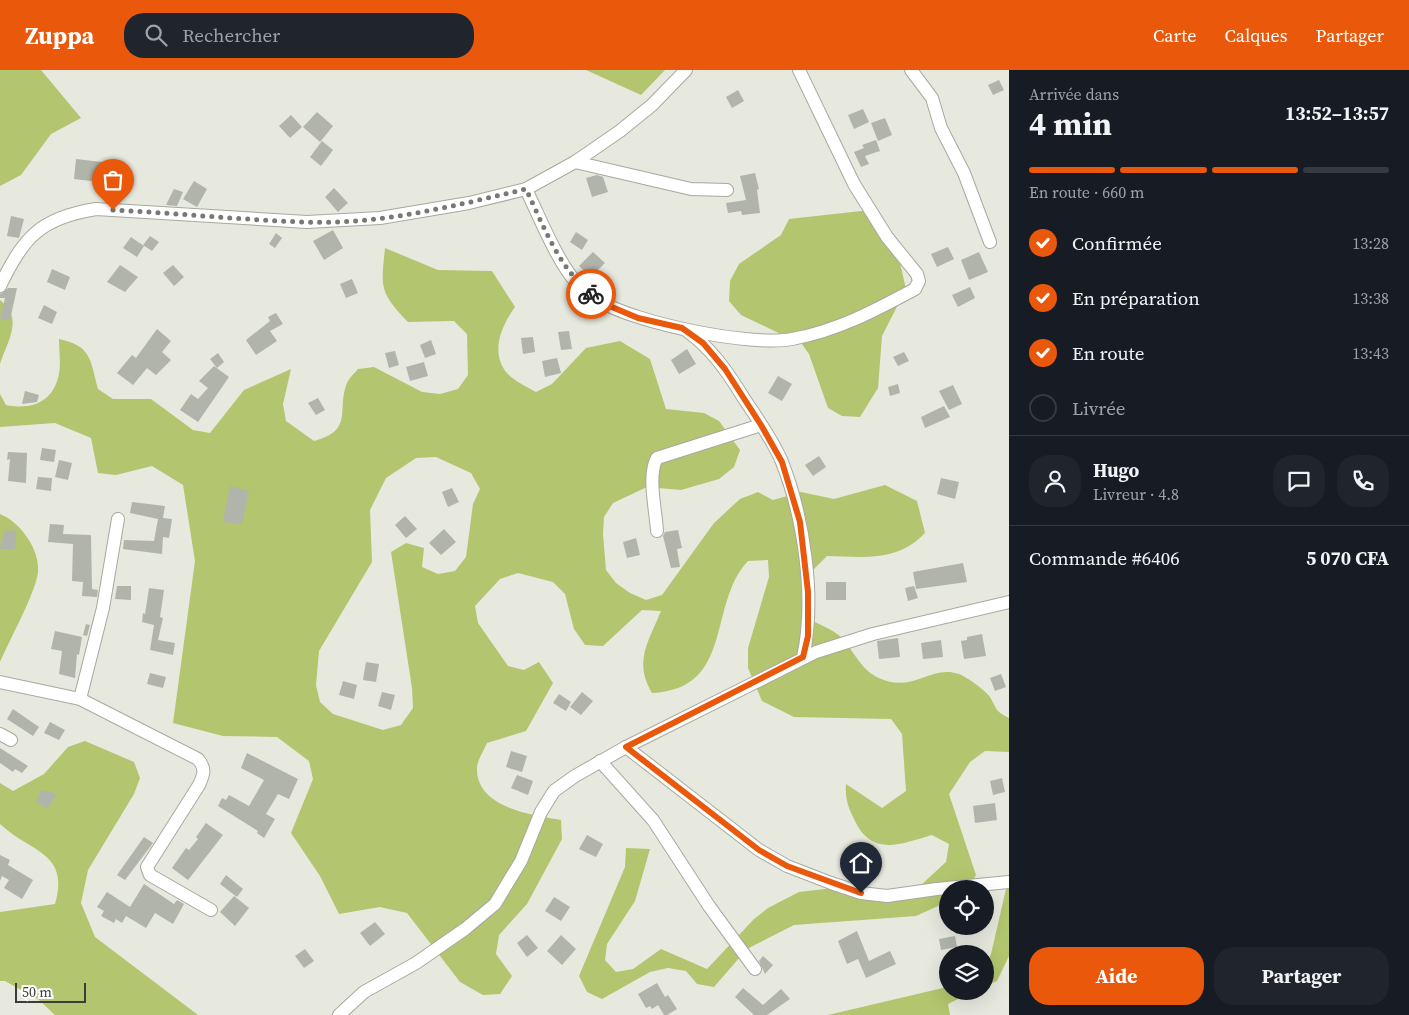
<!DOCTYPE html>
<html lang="fr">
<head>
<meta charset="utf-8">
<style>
  body { margin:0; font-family:"Source Serif 4",serif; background:#20242c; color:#f1f3f6; height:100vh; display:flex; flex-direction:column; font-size:19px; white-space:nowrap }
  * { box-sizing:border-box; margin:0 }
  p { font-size:16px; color:#9ea1a6 }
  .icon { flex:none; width:28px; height:28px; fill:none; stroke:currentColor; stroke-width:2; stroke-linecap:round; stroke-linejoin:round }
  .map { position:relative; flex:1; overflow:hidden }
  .sheet { display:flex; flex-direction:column; background:#171b24; width:400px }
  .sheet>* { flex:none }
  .buttons { position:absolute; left:939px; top:810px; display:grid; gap:10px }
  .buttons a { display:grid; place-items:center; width:55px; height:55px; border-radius:50%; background:#171b24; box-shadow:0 5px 20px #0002; font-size:25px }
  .scale { position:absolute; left:15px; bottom:12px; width:71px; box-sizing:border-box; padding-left:5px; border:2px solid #3b3d39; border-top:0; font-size:14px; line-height:18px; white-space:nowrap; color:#3b3d39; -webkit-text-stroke:4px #fff; paint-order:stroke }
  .pin { position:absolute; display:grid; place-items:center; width:42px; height:42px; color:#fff; margin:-51px -21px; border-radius:50% 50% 50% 0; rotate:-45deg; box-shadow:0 0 5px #0007 }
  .pin .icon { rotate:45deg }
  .courier { position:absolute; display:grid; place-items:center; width:50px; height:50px; margin:-25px; border:4px solid #ea580c; border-radius:50%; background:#fff; color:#222; box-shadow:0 1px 6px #0007 }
  .head em { font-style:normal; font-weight:700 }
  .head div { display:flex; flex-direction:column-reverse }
  .head { display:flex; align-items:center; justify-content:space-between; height:85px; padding:0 20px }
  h1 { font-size:32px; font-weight:700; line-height:38px }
  .bar { display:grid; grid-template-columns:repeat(4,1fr); gap:8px 5px; align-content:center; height:60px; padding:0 20px }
  .bar i { height:6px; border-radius:4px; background:#363941 }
  .bar .active { background:#ea580c }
  .bar p { grid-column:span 4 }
  .line { display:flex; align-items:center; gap:12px; padding:0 20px; border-top:1px solid #363941 }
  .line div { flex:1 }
  .round { display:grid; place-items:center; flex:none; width:52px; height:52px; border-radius:20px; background:#20242c }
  ol { padding:0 20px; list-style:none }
  li { display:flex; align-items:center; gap:15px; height:55px }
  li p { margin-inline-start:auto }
  li .icon { padding:5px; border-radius:50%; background:#ea580c; color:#fff; stroke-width:4 }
  li:last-child { color:#9ea1a6 }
  li i { width:28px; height:28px; border:2px solid #363941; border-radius:50% }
  .primary-button { display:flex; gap:10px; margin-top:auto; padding:10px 20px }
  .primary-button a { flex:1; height:58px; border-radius:20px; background:#ea580c; color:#fff; font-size:20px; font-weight:700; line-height:58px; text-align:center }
  .primary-button a+a { background:#20242c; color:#f1f3f6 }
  header { display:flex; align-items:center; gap:30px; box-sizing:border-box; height:70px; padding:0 25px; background:#ea580c; color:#fff }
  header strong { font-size:24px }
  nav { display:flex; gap:28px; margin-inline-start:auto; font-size:18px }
  .search { width:350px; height:45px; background:#20242c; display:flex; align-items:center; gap:12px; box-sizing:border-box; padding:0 18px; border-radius:20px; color:#9ea1a6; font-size:19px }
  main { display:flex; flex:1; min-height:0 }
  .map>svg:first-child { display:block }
  .green { fill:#b3c56e; fill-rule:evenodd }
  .building { fill:#b1b4aa }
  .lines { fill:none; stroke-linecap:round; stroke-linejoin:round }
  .minor-casing { stroke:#a7a9a0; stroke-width:14 }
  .minor { stroke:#fff; stroke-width:12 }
  .done { stroke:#777973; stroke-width:5; stroke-dasharray:0 9 }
  .route { stroke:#ea580c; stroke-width:6 }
</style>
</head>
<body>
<header>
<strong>Zuppa</strong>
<div class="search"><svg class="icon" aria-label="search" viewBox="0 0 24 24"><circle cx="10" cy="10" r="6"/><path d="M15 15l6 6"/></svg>Rechercher</div>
<nav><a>Carte</a><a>Calques</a><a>Partager</a></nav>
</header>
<main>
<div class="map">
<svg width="1009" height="945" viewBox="0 0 1009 945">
  <rect width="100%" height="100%" fill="#e7e9df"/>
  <!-- green -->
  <g class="green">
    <polygon points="0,0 41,0 81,48 51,64 21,105 0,116"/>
    <polygon points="586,0 665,0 641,25"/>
    <polygon points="870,140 898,184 906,219 882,266 878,318 860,347 842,346 828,338 809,284 799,270 791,269 741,245 729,231 730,211 739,194 781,165 789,149"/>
    <path d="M385 178 438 200 492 201 515 237C502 255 490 281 506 302 512 310 527 317 536 322L552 314 586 278 620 271 650 289 666 339 704 343 719 351 740 380 734 397 719 409 681 420 647 417 613 433 604 447 603 464 606 500 616 513 630 523 646 530 662 525 714 453 740 429 758 422 773 430 801 422 834 429 885 415 917 431 925 463C898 492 864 487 827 486L802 511 803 546C815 553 834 559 843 569 855 583 861 600 879 608 913 624 930 594 959 604 967 607 985 620 990 627 997 639 995 641 1009 648V682L985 681 970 692 949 724 976 805 968 819H948L947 832 916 846 794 855 747 879 714 917 697 914 686 901 668 898 650 902 602 929 587 922 579 906 625 797 626 778 650 779 635 831 607 874 605 890 616 902 633 899 661 879 707 899 754 849 768 838 799 822 842 817 887 826 921 815 946 792 949 774 932 765C901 774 872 787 855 751 848 737 845 729 846 714L882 738 906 721 902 664 891 649 794 647 762 631 748 598V578L769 507 768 490 748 491C707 534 735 619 652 623 633 591 649 571 661 541L642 540 603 576 585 575 574 559 565 524 553 512 518 503 500 509 475 536 478 553 508 596 524 600 539 592 553 613 526 661 487 673C484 680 477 691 477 698 476 738 532 745 561 750L562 769 527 834 499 865 496 884 512 906 500 924 483 925 460 912 407 843 380 837 339 844 320 806 291 763 313 709 309 691 277 667 223 666 173 653 195 491 183 415 152 396 116 405 98 403 91 368 55 353 0 357V324L6 335C31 340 53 333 59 304 61 293 59 280 59 269 92 276 90 290 98 319L113 329H151L193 360 210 363 244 320 291 299 283 334 286 351 314 371C356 360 335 338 348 311 350 307 355 303 358 299L374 297 422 322 440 324 458 319 468 305 467 264 454 251 408 252C379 222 381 218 385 178ZM436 387 471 403 480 419 473 434 466 487 455 501 438 504 422 497 424 478 406 473 391 482 412 618 413 638 401 655 383 660 333 644 320 632 316 615 319 581 372 492 370 440 386 408 416 388Z"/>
    <path d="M0 230C24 248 8 270 0 294Z"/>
    <path d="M0 444C20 452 40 479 38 502 36 522 9 571 0 592Z"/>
    <path d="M85 671 134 692 140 708 134 724 88 800 81 833 95 867 198 945H55L39 930 5 911H0V842L55 834C70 782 31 783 0 754V713L13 721 44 704 68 677Z"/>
    <polygon points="1009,806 1009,886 997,911 985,916 985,900 991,884"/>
    <polygon points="947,917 948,921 974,921 948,934 950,945 828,945"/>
  </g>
  <!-- building -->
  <g class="building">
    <polygon points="999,10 1004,20 993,25 988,15"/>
    <polygon points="738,20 744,31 732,38 726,27"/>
    <polygon points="863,39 869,52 854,59 848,45"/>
    <polygon points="317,42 333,56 320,72 303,57"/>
    <polygon points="291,45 302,57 290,68 279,56"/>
    <polygon points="885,48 892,65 878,71 871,53"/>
    <polygon points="876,70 880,81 865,86 869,94 861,97 854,82 864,78 862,75"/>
    <polygon points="322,71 333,80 321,96 310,87"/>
    <polygon points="76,89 102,92 99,112 74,109"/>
    <polygon points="755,103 759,119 757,120 760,143 742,145 741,141 728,143 726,133 746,130 740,106"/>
    <polygon points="597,105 603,107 608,122 592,127 586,108"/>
    <polygon points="194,111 207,119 197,137 183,129"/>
    <polygon points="334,118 348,133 338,142 325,127"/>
    <polygon points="174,119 183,122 177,136 166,135"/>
    <polygon points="11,146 24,149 19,168 7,166"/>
    <polygon points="333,160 343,178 324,190 313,171"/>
    <polygon points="576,162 588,170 582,180 570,172"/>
    <polygon points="276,163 282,168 275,178 269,174"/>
    <polygon points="150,166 159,172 152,181 143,175"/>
    <polygon points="131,167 144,176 137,187 123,178"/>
    <polygon points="948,177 954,189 937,197 931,184"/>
    <polygon points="593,182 605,193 591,207 579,196"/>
    <polygon points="979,182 988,202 969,210 961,190"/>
    <polygon points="120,195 138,207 125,222 107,212"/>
    <polygon points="173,195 184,207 174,216 163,203"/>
    <polygon points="52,199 70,207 65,220 47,212"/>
    <polygon points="352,209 358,223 346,228 340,214"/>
    <polygon points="970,217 975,228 958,237 952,225"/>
    <polygon points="8,218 17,218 10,250 0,249 5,228 0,228 0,224"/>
    <polygon points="44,235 57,242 52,254 38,248"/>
    <polygon points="276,243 283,254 270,261 277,271 256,285 246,270 270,251 268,247"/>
    <polygon points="157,259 171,271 162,282 171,290 156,305 147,298 133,315 117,303 132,285 136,288"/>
    <polygon points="569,261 572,279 561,280 558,262"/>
    <polygon points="533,267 535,282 523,284 521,268"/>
    <polygon points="431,270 436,284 425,288 420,275"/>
    <polygon points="687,279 696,294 679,304 671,290"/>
    <polygon points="395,281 399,295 389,298 385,283"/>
    <polygon points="904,282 909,291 898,296 893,287"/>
    <polygon points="218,283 224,292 217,298 210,289"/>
    <polygon points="557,288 561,303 545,307 542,291"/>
    <polygon points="424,292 428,306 410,311 406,297"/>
    <polygon points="214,296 229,307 198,352 180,340 191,324 198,329 208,318 199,311"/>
    <polygon points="778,306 792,314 782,331 768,323"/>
    <polygon points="898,314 900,323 890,326 888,317"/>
    <polygon points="953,315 962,334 949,340 939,321"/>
    <polygon points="25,321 39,325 37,332 22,334"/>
    <polygon points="318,328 325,340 316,345 308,333"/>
    <polygon points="944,336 950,347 925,358 921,347"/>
    <polygon points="42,378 56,380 54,392 40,390"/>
    <polygon points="8,382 27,383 26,413 8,411 10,389 7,390"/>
    <polygon points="819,386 826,397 813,406 805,395"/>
    <polygon points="59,390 72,393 68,410 55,407"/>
    <polygon points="38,407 52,408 51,421 36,419"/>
    <polygon points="941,408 959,412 955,429 937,424"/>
    <polygon points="230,416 249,421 242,454 223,452"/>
    <polygon points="452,418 459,432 448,437 442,422"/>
    <polygon points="132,432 165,436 163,448 172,449 169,468 163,467 162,484 123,479 124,470 154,471 158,449 130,443"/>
    <polygon points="405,446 417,459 406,468 395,455"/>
    <polygon points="50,454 64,455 63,464 91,465 92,519 98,520 97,527 82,526 83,512 72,511 73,474 48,472"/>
    <polygon points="444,459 456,472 441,485 429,473"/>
    <polygon points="16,460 15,479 0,479 4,461"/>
    <polygon points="678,460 682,478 677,479 680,497 671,498 663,466 665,462"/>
    <polygon points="636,468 640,485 627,488 623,472"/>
    <polygon points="963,493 967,512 916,519 913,502"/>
    <rect x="826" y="512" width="20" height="18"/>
    <polygon points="117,516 131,516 131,530 115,529"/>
    <polygon points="914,516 918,528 908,531 905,518"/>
    <polygon points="149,518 164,520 160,547 163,548 158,570 175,573 173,585 150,580 154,555 142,552 143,543 145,544"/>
    <polygon points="86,554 90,555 87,566 83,565"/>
    <polygon points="55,561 82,567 79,585 77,584 75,608 59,604 62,581 51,579"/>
    <polygon points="982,564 986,586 964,589 961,571 967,570 967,567"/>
    <polygon points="898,568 900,587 879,589 877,571"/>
    <polygon points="941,570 943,587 923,589 921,573"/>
    <polygon points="366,592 379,594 376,612 363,610"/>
    <polygon points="150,603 166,607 163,618 147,614"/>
    <polygon points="1001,604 1006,617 995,621 990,608"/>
    <polygon points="343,611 357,615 354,629 339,625"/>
    <polygon points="382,622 395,625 391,640 378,636"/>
    <polygon points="582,622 593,631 581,645 570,637"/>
    <polygon points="559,624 571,632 566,641 553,633"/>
    <polygon points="13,639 39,657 33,666 7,649"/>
    <polygon points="50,652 65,660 59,670 44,663"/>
    <polygon points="0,678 28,696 22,703 15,699 13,702 0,693"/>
    <polygon points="511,681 527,686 522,702 506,697"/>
    <polygon points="247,683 298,709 289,729 278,724 266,744 275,749 264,768 257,763 258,761 218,736 222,728 226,730 229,725 249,736 264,710 241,698"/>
    <polygon points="517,705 533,711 528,725 511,718"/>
    <polygon points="1002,708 1005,722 993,725 990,711"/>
    <polygon points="42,720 57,724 47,739 36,731"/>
    <polygon points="995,733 997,750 975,753 973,736"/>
    <polygon points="206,753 223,765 188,810 172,798 186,778 189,780 198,769 196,767"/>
    <polygon points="587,765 603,774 596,787 579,779"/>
    <polygon points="144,767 153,773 125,810 117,805"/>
    <polygon points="0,785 10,790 8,795 33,810 22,829 4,818 9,810 2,806 0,811"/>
    <polygon points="226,805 243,819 237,827 220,814"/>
    <polygon points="144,814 174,834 177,830 184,834 173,854 155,843 146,858 126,846 122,853 116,849 114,853 101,846 104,841 97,837 107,822 130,837"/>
    <polygon points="234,826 249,838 235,856 220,842"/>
    <polygon points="554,827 570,837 561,851 545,841"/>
    <polygon points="375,852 385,864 370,876 360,863"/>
    <polygon points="955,856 980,856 980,861 956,864"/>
    <polygon points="857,861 869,891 890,881 896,894 866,908 858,889 847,894 838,871"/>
    <polygon points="527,865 538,878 527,887 517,873"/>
    <polygon points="561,865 576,879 562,895 547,881"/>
    <polygon points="955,866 957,877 941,880 939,869"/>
    <polygon points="305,879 314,891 304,898 295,886"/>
    <polygon points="763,886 773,895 765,904 759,891"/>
    <polygon points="657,913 665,927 668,925 677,939 667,945 664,945 658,935 652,939 650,936 646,938 638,924"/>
    <polygon points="743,918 763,935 781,919 790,929 767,945 754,945 735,927"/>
  </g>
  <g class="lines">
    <defs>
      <g id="minor">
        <polyline points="911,0 932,28 941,58 964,103 990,172"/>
        <polyline points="575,92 691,119 727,120"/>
        <path d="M526 119C538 144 558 193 576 212 583 219 592 226 600 231 635 253 752 277 792 269 837 261 876 240 915 219L919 211 917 204 887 167 854 114 799 0"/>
        <path d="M0 216C24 167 40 148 96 139L307 152 380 148 469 133 526 119 575 92 620 61 652 35 686 0"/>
        <path d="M687 261C711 278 727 301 743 327 756 347 773 370 782 392 804 448 816 529 803 587"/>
        <path d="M657 461C656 441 647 405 657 388L761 355"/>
        <path d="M0 612 80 629 198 689C206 699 204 704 199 715L147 797 150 805 211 840"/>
        <polyline points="80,629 103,538 118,449"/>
        <polyline points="0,664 11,670"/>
        <polyline points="626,677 759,780 787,796 831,813 861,823 887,826 937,819 1009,812"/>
        <polyline points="600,691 653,750 709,836 755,899"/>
        <polyline points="339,945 364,922 416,893 465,859 495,834 521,791 541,742 554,721 575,706 626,677 816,582 873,564 1009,532"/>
      </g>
    </defs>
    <!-- minor casing -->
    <use href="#minor" class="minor-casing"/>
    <!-- minor -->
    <use href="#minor" class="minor"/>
  </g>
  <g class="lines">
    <!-- done -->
    <path class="done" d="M113 140C177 143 241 150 305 152 379 155 454 136 526 119 543 155 559 198 591 224"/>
    <!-- route -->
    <polyline class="route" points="591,224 600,232 638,248 682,258 703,273 725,299 761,355 782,392 800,452 808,522 808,566 803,587 626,677 759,780 787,796 861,823"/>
  </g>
</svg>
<div class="buttons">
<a><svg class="icon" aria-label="locate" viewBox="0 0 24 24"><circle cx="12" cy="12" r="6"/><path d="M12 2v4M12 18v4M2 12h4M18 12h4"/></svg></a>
<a><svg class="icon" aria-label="layers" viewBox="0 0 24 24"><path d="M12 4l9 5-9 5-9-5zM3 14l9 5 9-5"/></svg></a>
</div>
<div class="scale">50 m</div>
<div class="pin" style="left:113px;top:140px;background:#ea580c"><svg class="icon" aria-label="bag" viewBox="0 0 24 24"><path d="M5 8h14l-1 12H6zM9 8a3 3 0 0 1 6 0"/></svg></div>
<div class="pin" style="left:861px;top:823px;background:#1f2937"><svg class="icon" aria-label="home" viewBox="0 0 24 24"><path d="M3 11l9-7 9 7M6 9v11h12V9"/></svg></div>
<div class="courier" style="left:591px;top:224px"><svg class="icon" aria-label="bike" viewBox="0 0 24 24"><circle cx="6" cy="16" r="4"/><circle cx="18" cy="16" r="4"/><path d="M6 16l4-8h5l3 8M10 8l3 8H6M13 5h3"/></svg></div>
</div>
<section class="sheet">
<div class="head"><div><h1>4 min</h1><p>Arrivée dans</p></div><em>13:52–13:57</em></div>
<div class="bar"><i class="active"></i><i class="active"></i><i class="active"></i><i></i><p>En route · 660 m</p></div>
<ol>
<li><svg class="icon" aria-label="check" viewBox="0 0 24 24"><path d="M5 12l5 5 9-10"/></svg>Confirmée<p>13:28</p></li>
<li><svg class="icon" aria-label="check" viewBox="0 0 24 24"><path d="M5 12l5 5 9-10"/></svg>En préparation<p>13:38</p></li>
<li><svg class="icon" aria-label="check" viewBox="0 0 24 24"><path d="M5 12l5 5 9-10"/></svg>En route<p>13:43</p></li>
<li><i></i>Livrée</li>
</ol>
<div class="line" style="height:90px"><a class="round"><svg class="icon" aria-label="person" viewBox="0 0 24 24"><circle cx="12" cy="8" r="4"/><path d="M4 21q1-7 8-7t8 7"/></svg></a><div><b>Hugo</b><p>Livreur · 4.8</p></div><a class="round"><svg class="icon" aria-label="chat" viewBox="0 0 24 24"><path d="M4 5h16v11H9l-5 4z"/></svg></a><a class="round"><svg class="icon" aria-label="phone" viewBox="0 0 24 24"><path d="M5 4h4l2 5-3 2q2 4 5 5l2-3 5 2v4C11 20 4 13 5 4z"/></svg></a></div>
<div class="line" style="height:65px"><div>Commande #6406</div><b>5 070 CFA</b></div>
<div class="primary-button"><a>Aide</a><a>Partager</a></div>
</section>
</main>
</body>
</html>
